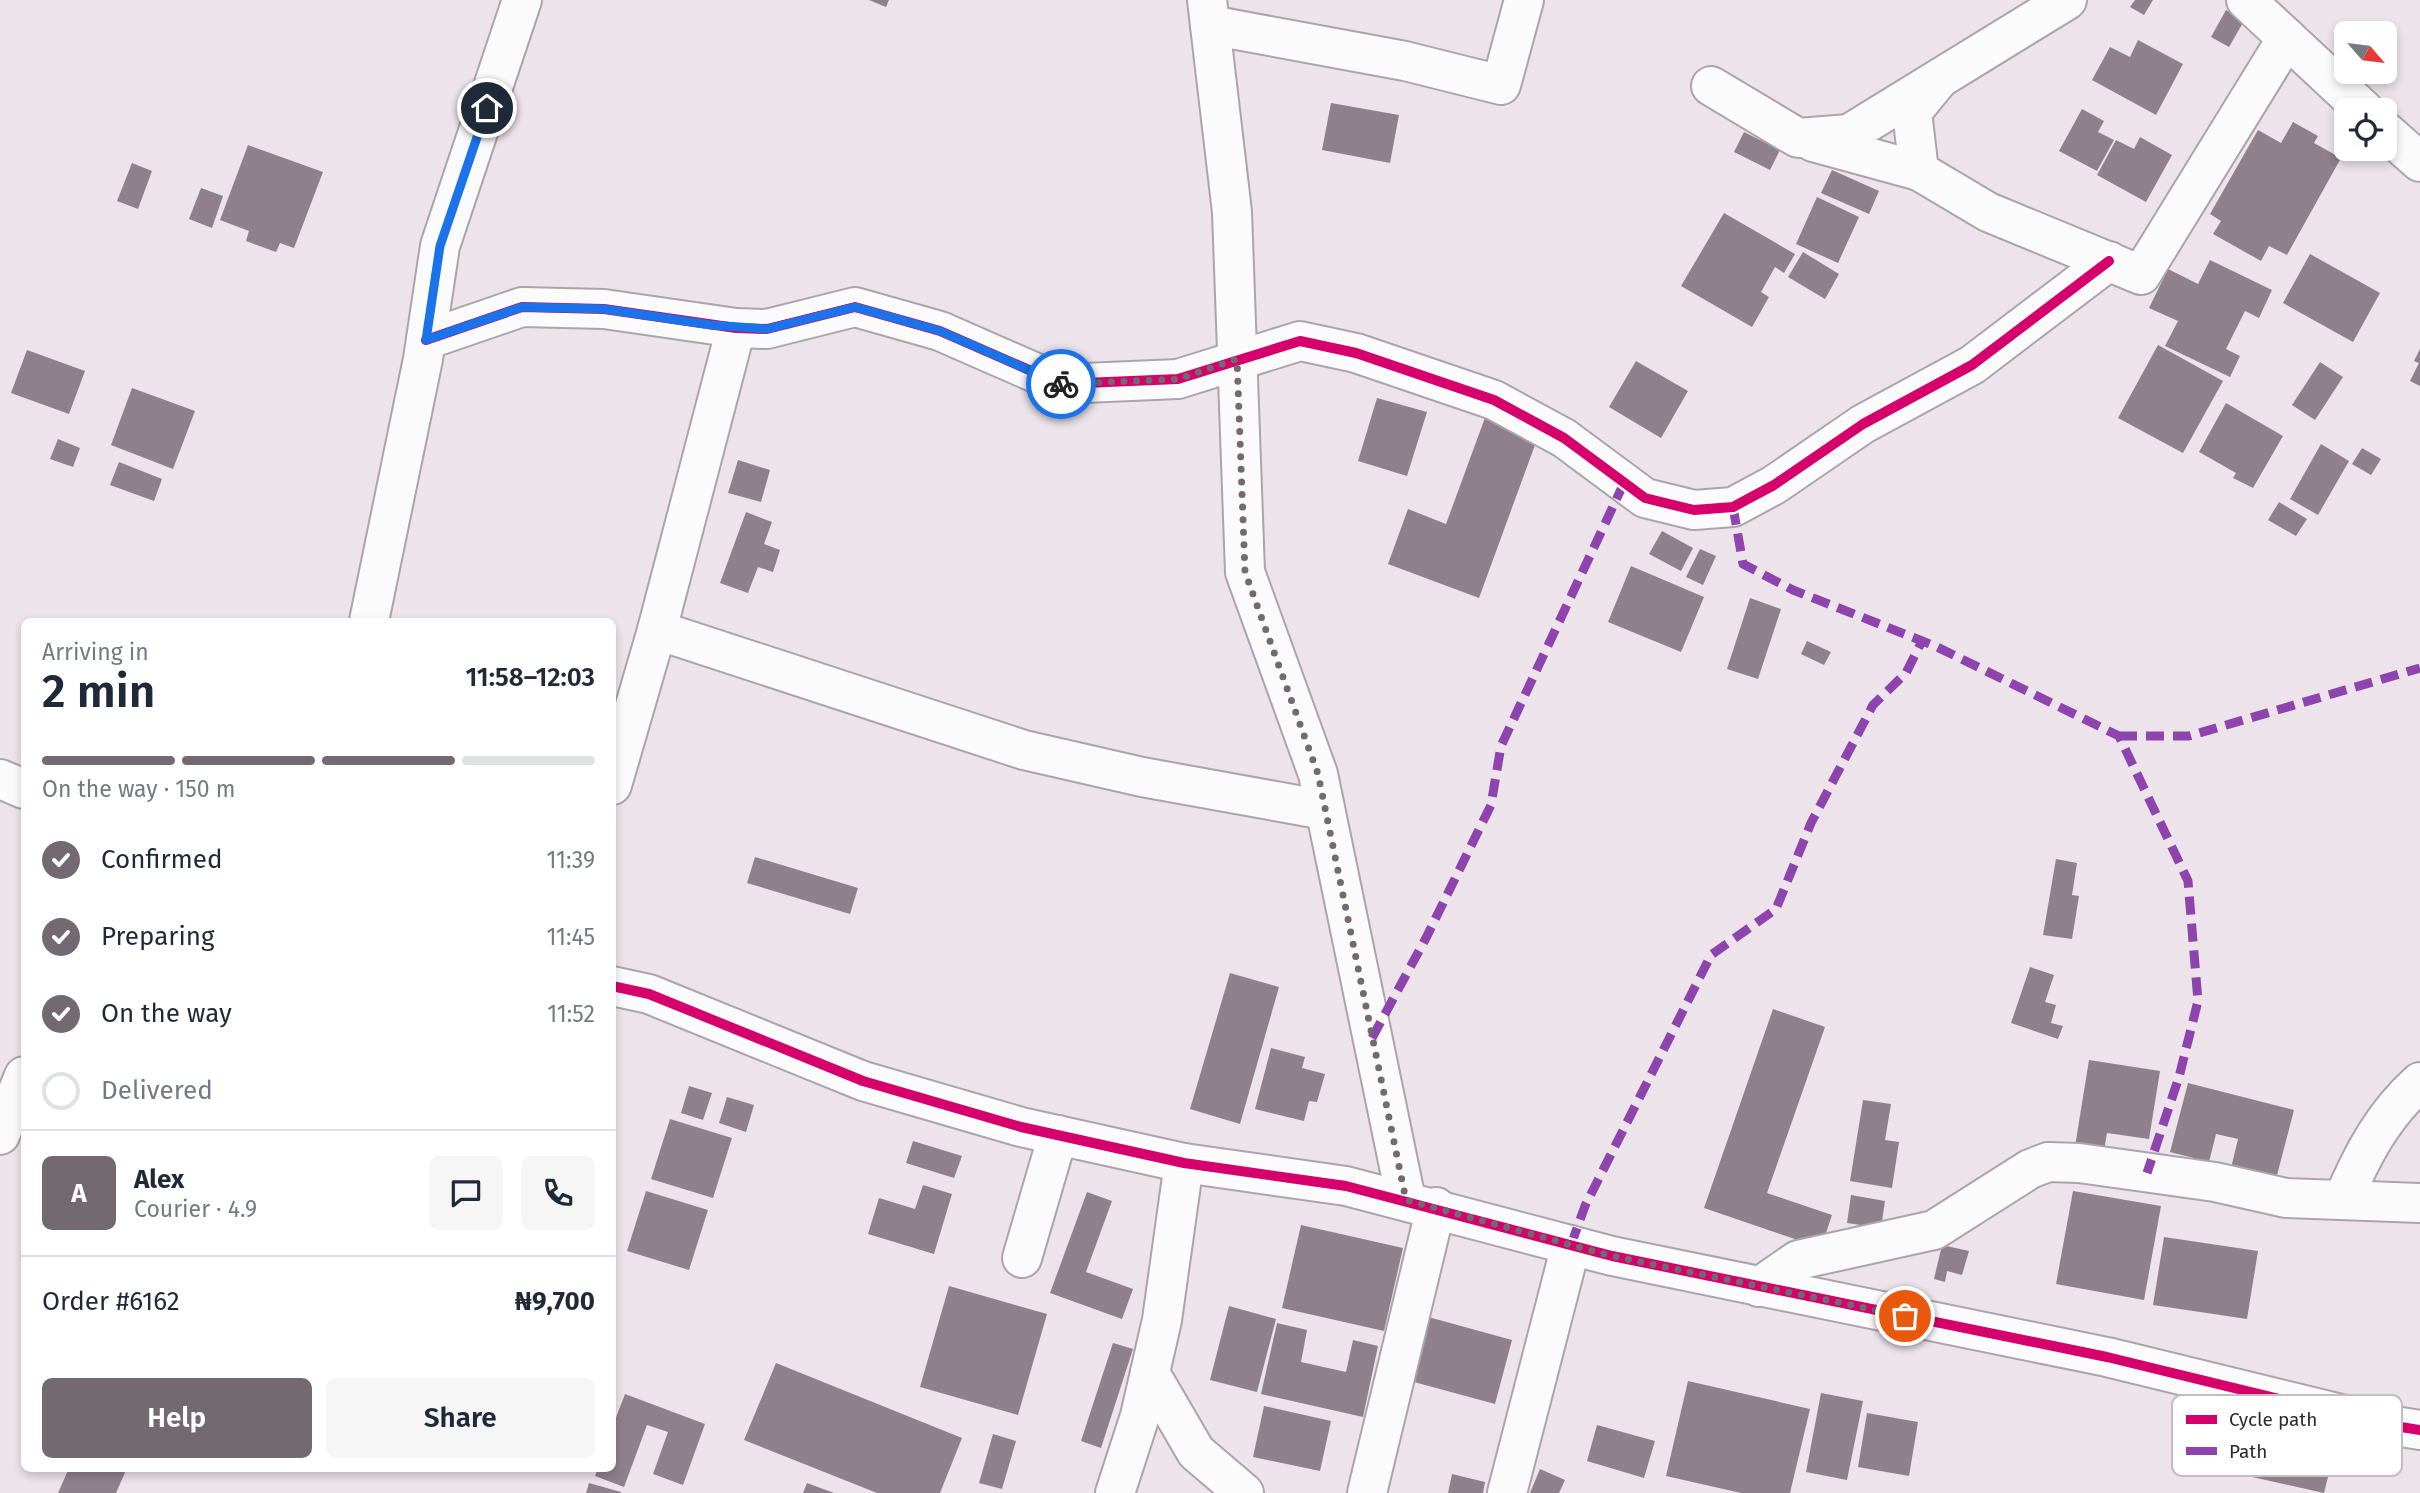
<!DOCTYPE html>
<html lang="en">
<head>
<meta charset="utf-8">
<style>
  body { margin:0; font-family:"Fira Sans",sans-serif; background:#f6f6f7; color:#1f2937; height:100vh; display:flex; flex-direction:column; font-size:26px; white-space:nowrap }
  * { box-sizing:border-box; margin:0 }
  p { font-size:23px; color:#747a83 }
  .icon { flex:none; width:38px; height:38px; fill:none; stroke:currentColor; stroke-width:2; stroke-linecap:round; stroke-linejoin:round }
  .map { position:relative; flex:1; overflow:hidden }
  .drawer { position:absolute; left:21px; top:618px; width:595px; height:854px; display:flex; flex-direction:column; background:#fff; border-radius:10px; box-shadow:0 4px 10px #0003 }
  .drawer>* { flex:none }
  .needle { width:46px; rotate:118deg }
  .tools { position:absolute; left:2334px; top:21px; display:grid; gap:14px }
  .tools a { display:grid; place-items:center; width:63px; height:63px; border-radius:10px; background:#fff; box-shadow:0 4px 10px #0003; font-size:35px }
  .pin { position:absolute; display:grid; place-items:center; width:60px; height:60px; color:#fff; margin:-30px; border:4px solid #fff; border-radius:50%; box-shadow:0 2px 7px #0007 }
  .courier { position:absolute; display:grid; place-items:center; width:70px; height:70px; margin:-35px; border:5px solid #1a73e8; border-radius:50%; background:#fff; color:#222; box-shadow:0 2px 9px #0007 }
  .headline em { font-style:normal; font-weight:600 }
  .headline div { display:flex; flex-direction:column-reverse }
  .headline { display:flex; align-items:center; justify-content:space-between; height:119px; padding:0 21px }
  h1 { font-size:46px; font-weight:600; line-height:52px }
  .bar { display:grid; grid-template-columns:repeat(4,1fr); gap:10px 7px; align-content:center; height:84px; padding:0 21px }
  .bar i { height:9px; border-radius:5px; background:#e0e1e3 }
  .bar .on { background:#726a70 }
  .bar p { grid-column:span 4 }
  .line { display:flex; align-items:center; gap:18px; padding:0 21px; border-top:2px solid #e0e1e3 }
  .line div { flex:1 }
  .round { display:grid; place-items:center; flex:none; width:74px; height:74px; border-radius:10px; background:#f6f6f7 }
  ol { padding:0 21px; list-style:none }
  li { display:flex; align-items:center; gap:21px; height:77px }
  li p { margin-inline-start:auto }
  li .icon { padding:7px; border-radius:50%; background:#726a70; color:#fff; stroke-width:4 }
  li:last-child { color:#747a83 }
  li i { width:38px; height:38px; border:4px solid #e0e1e3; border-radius:50% }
  .action { display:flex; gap:14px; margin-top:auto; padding:14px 21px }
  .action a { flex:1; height:80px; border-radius:10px; background:#726a70; color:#fff; font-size:28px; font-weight:600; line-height:80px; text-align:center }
  .action a+a { background:#f6f6f7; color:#1f2937 }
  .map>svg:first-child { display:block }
  .building { fill:#8e818c }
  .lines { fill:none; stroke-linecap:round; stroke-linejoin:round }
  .street-casing { stroke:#aca4ab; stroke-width:42 }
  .street { stroke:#fcfbfc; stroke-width:38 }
  .quiet { stroke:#8e44ad; stroke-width:9; stroke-dasharray:18 9; stroke-linecap:butt }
  .cycleway-casing { stroke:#fff; stroke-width:15 }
  .cycleway { stroke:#d6006c; stroke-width:10 }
  .done { stroke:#726a70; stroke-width:7; stroke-dasharray:0 12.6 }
  .route { stroke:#1a73e8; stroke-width:9 }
  .key { fill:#fff; stroke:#c1bfc0; stroke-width:2 }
  .key-label { font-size:19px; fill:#2f292e }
</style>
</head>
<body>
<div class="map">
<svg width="2420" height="1493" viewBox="0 0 2420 1493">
  <rect width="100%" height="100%" fill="#ede3eb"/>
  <!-- building -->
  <g class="building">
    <polygon points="869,0 889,0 886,7"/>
    <polygon points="2135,0 2153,0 2144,15 2130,7"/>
    <polygon points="2226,10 2244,21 2229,47 2211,37"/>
    <polygon points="2138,40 2183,64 2156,115 2092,80 2110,47 2130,57"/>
    <polygon points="1331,103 1399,115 1390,163 1322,150"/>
    <polygon points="2082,109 2104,121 2098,132 2114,140 2097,171 2059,151"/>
    <polygon points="2293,122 2318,136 2314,143 2341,158 2287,255 2269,246 2261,261 2213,234 2221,221 2210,214 2258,130 2281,143"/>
    <polygon points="1744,132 1780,150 1770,170 1734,152"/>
    <polygon points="2140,137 2172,155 2146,202 2097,175 2116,140 2134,149"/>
    <polygon points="248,145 323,172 294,248 280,243 276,252 246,241 249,231 220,220"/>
    <polygon points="132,163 152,171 138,209 117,201"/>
    <polygon points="1832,170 1879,191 1869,214 1821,193"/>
    <polygon points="201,188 223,196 212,228 189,219"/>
    <polygon points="1817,197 1859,217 1838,263 1796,244"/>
    <polygon points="1724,213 1795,254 1784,273 1775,267 1761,292 1769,297 1752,327 1681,286"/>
    <polygon points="1803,252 1839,274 1825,299 1788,277"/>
    <polygon points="2310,254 2380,293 2353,342 2283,303"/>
    <polygon points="2210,260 2272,290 2259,318 2245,311 2226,349 2240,356 2230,377 2165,346 2178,321 2149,308 2168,269 2198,284"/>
    <polygon points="2158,345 2223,381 2183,453 2118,418"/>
    <polygon points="2420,349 2420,386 2410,381 2419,363 2414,361"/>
    <polygon points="27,350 85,371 69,414 11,393"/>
    <polygon points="1636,361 1688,391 1661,438 1609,407"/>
    <polygon points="2320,362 2343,377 2315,420 2292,405"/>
    <polygon points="132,388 195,411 173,469 111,445"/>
    <polygon points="1377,398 1427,412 1407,476 1358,461"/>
    <polygon points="2226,403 2283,436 2253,488 2233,478 2236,473 2199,452"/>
    <polygon points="1486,415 1539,434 1479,598 1388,564 1408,509 1446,524"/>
    <polygon points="58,439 80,448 73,467 50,459"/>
    <polygon points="2321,444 2349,461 2318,515 2290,499"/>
    <polygon points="2362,448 2381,459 2371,475 2352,464"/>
    <polygon points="738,460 770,470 761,502 728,493"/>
    <polygon points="119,462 162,479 154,501 110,485"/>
    <polygon points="2279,502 2307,519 2296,536 2268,520"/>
    <polygon points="746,512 772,522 764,544 780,550 773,572 758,567 748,593 720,583"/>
    <polygon points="1662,531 1693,548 1681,571 1649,554"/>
    <polygon points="1700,549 1716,556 1703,585 1686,577"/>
    <polygon points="1631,566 1704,597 1681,652 1608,622"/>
    <polygon points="1750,598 1781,609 1758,679 1727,669"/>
    <polygon points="1807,641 1831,652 1824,665 1801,654"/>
    <polygon points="755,857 858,888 850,914 747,883"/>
    <polygon points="2056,859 2077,863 2072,895 2079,896 2072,939 2043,935"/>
    <polygon points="2030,967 2054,975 2045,1002 2056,1005 2051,1023 2063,1026 2058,1039 2011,1023"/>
    <polygon points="1230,973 1279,987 1240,1124 1190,1109"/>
    <polygon points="1773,1009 1825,1027 1767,1193 1832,1215 1821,1248 1704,1208"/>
    <polygon points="1271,1048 1305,1057 1302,1068 1325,1074 1317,1102 1309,1101 1304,1121 1255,1109"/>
    <polygon points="2089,1060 2160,1071 2149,1139 2107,1133 2102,1163 2073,1159"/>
    <polygon points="2188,1083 2294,1110 2276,1179 2231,1168 2238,1139 2216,1134 2209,1162 2170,1152"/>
    <polygon points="689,1086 712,1093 703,1120 681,1113"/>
    <polygon points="727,1097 754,1105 746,1132 719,1123"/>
    <polygon points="1863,1100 1891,1104 1885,1140 1899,1142 1892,1188 1850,1181"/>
    <polygon points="670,1119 732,1138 713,1198 651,1179"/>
    <polygon points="913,1141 962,1156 954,1178 906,1163"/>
    <polygon points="923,1185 952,1194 934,1254 868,1234 879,1198 915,1209"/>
    <polygon points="646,1191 708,1210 689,1270 627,1251"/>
    <polygon points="2073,1191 2161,1206 2144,1300 2056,1284"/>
    <polygon points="1087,1192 1112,1201 1086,1272 1133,1289 1122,1319 1050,1293"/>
    <polygon points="1851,1195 1885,1201 1881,1228 1847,1223"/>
    <polygon points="1301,1225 1403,1248 1384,1331 1282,1308"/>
    <polygon points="2164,1237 2258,1251 2247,1319 2153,1305"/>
    <polygon points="1942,1245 1969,1251 1962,1275 1947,1271 1945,1282 1934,1279"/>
    <polygon points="949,1286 1047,1314 1018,1415 920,1387"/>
    <polygon points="1229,1306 1276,1319 1257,1392 1210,1380"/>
    <polygon points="1421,1315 1512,1340 1495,1404 1403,1379"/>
    <polygon points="1277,1323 1307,1330 1301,1362 1346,1372 1353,1340 1378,1346 1363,1417 1261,1394"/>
    <polygon points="1113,1343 1133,1349 1101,1448 1081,1441"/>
    <polygon points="776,1363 962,1438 940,1493 877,1493 744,1440"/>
    <polygon points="1688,1381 1810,1409 1790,1493 1741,1493 1666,1476"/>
    <polygon points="1821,1393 1863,1401 1847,1480 1806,1472"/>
    <polygon points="625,1394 705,1424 683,1485 653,1474 668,1432 647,1425 624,1487 595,1476 598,1468 612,1468 612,1428"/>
    <polygon points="1264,1406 1331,1421 1320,1471 1253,1457"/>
    <polygon points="1867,1413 1918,1422 1909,1476 1858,1467"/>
    <polygon points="1597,1425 1655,1441 1644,1478 1587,1461"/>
    <polygon points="2221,1431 2333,1457 2324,1493 2212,1468"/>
    <polygon points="993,1434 1016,1441 1002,1489 979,1483"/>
    <polygon points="69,1468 127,1468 116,1493 58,1493"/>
    <polygon points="1540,1469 1565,1480 1559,1493 1530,1493"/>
    <polygon points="1452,1474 1485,1482 1483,1493 1448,1493"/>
    <polygon points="589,1483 621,1492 621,1493 586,1493"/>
    <polygon points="807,1483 834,1493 803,1493"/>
  </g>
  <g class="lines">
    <defs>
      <g id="street">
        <polyline points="1207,0 1232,212 1245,572 1318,774 1406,1200"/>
        <polyline points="2246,0 2364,110"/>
        <polyline points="1210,25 1405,61 1501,85 1524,0"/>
        <polyline points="1940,78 1912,112 1919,171 1988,212 2141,275 2287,38"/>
        <polyline points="1711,86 1798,138 1849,134 2067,0"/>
        <polyline points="2385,131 2420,162"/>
        <polyline points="1813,142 1919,171"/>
        <polyline points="426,340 522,307 604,309 736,328 767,329 855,307 940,331 1061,384 1178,379 1300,341 1356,353 1494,400 1564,438 1645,498 1694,510 1733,507 1774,485 1863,424 1972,365 2109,261"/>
        <polyline points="369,621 423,359 440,246 522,0"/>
        <polyline points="657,630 1024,750 1142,777 1325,810"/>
        <polyline points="0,779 24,789"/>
        <polyline points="612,785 657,630 736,328"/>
        <polyline points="612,986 649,994 863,1081 1021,1127 1184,1163 1346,1186 1612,1256 2107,1357 2382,1424 2420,1430"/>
        <polyline points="0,1135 24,1076"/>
        <path d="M2343 1200C2362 1155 2383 1115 2420 1082"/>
        <polyline points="1022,1258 1058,1135"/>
        <polyline points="1759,1287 1798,1260 1934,1230 2030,1169 2048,1162 2079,1163 2215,1182 2286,1198 2420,1203"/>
        <polyline points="1150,1373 1196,1452 1244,1493"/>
        <polyline points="1115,1493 1140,1416 1162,1320 1184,1163"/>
        <polyline points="1367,1493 1436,1207"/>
        <polyline points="1507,1493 1571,1245"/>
      </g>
    </defs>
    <!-- street casing -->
    <use href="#street" class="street-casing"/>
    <!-- street -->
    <use href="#street" class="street"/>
    <!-- quiet -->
    <g class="quiet">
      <polyline points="1733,507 1743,564 1793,590 1935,646 2119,736 2188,881 2198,1001 2179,1077 2147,1173"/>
      <polyline points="2119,736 2189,736 2420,668"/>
      <polyline points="1372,1038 1426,938 1491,805 1501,746 1624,483"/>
      <polyline points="1571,1245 1585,1206 1711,955 1776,909 1811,823 1873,705 1906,673 1922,641"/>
    </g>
    <defs>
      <g id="cycleway">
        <polyline points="426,340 522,307 604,309 736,328 767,329 855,307 940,331 1061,384 1178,379 1300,341 1356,353 1494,400 1564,438 1645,498 1694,510 1733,507 1774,485 1863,424 1972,365 2109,261"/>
        <polyline points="612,986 649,994 863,1081 1021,1127 1184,1163 1346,1186 1612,1256 2107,1357 2382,1424 2420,1430"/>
      </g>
    </defs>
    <!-- cycleway casing -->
    <use href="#cycleway" class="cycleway-casing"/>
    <!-- cycleway -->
    <use href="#cycleway" class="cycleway"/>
  </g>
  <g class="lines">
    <!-- done -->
    <polyline class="done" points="1061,384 1178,379 1237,359 1245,572 1318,774 1406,1200 1612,1256 1905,1316"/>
    <!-- route -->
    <polyline class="route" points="487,108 440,246 426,340 522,307 604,309 711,325 767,329 855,307 940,331 1061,384"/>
  </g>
  <!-- legend -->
  <rect x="2172" y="1395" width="230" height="81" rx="10" class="key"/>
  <rect x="2186" y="1415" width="31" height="9" fill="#d6006c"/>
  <rect x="2186" y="1447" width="31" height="8" fill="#8e44ad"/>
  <g class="key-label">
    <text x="2229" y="1426">Cycle path</text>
    <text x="2229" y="1458">Path</text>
  </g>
</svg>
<div class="tools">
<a><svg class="needle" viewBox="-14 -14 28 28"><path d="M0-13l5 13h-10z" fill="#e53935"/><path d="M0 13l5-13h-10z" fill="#747a83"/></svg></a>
<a><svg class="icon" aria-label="locate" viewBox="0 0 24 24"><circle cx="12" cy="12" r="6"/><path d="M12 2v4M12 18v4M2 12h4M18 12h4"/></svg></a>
</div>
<div class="pin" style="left:1905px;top:1316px;background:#ea580c"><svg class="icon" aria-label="bag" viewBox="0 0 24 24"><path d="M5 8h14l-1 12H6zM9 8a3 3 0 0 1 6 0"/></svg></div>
<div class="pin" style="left:487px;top:108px;background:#1f2937"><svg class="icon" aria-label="home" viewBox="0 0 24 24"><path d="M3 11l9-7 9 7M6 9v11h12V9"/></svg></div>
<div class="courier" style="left:1061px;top:384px"><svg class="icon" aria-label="bike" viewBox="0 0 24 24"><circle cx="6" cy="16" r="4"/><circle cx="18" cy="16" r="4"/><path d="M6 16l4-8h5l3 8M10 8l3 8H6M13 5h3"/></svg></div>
<section class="drawer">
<div class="headline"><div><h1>2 min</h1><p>Arriving in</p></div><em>11:58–12:03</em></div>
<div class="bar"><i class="on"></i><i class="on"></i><i class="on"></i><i></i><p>On the way · 150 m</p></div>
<ol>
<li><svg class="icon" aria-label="check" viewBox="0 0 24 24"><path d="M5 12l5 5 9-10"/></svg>Confirmed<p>11:39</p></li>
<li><svg class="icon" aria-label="check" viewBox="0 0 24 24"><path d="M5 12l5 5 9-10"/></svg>Preparing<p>11:45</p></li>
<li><svg class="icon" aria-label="check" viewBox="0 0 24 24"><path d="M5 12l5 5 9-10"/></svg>On the way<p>11:52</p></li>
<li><i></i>Delivered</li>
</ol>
<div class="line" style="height:126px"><b class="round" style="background:#726a70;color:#fff">A</b><div><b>Alex</b><p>Courier · 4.9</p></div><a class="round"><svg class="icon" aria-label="chat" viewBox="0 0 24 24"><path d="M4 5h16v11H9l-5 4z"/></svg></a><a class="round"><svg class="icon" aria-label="phone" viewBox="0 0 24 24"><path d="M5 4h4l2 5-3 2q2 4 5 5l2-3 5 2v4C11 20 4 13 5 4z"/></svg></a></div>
<div class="line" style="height:91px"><div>Order #6162</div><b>₦9,700</b></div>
<div class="action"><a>Help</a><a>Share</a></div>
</section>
</div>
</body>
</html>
